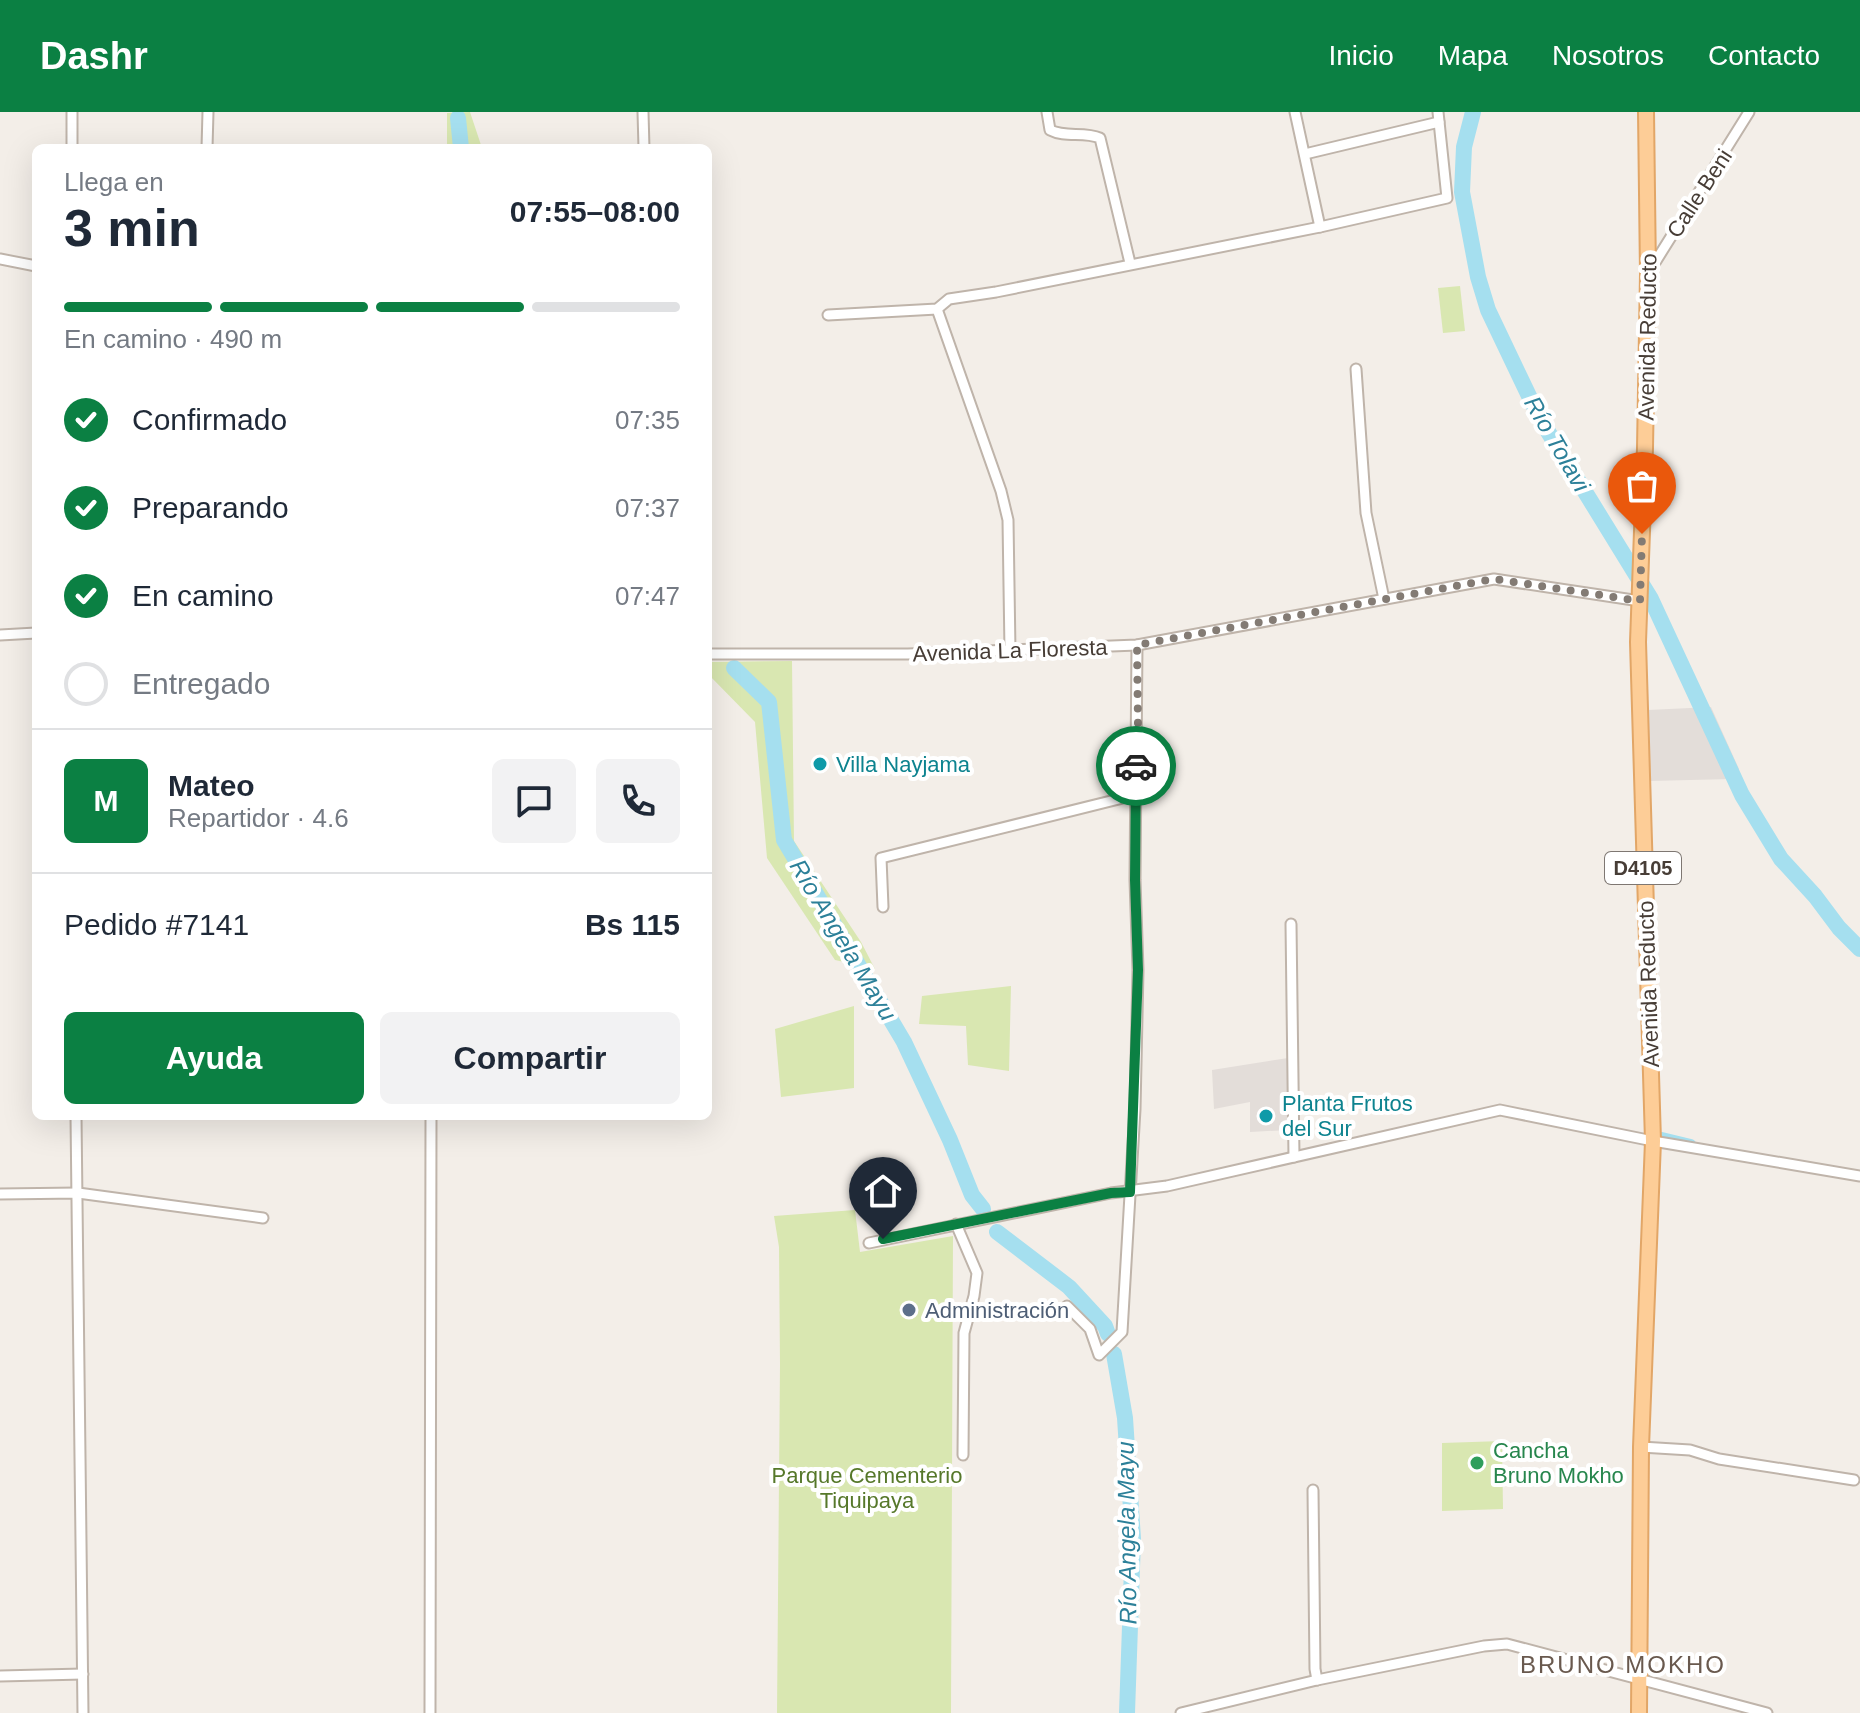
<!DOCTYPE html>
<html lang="es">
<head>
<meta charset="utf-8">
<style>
  body { margin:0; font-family:Arial,sans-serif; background:#f2f2f3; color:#1f2937; height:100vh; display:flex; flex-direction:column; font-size:30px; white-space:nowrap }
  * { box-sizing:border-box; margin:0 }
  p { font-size:26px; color:#747a83 }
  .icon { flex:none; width:44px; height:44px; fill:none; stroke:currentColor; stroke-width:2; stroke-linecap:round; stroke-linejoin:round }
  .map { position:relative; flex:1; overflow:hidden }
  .details { position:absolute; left:32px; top:32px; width:680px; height:976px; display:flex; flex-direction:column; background:#fff; border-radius:12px; box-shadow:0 8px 32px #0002 }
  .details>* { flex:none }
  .pin { position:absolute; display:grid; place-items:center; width:68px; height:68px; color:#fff; margin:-82px -34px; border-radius:50% 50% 50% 0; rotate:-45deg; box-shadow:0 0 8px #0007 }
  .pin .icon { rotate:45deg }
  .courier { position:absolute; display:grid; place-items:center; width:80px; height:80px; margin:-40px; border:6px solid #0b8043; border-radius:50%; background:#fff; color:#222; box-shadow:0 2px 10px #0007 }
  .overview em { font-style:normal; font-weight:600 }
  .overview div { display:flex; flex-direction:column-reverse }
  .overview { display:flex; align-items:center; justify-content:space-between; height:136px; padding:0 32px }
  h1 { font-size:52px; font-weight:600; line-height:60px }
  .bar { display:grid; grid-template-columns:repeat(4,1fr); gap:12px 8px; align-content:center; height:96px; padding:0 32px }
  .bar i { height:10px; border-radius:6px; background:#e0e1e3 }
  .bar .on { background:#0b8043 }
  .bar p { grid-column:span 4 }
  .line { display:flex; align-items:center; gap:20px; padding:0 32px; border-top:2px solid #e0e1e3 }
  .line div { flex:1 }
  .round { display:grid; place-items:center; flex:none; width:84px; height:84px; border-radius:12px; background:#f2f2f3 }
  ol { padding:0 32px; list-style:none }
  li { display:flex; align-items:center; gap:24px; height:88px }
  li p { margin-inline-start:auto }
  li .icon { padding:8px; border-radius:50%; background:#0b8043; color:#fff; stroke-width:4 }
  li:last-child { color:#747a83 }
  li i { width:44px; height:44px; border:4px solid #e0e1e3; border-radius:50% }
  .action { display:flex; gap:16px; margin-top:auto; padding:16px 32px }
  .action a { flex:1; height:92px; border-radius:12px; background:#0b8043; color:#fff; font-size:32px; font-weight:600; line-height:92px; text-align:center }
  .action a+a { background:#f2f2f3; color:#1f2937 }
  header { display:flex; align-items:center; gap:48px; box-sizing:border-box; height:112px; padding:0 40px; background:#0b8043; color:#fff }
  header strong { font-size:38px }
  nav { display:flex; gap:44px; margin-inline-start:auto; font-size:28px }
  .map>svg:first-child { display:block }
  .industrial { fill:#e3ddd9 }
  .green { fill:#d9e7b1 }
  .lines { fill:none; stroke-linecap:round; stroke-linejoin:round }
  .canal { stroke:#a5dfef; stroke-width:10 }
  .river { stroke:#a5dfef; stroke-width:16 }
  .street-casing { stroke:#bfb4aa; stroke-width:13 }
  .primary-casing { stroke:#e2a667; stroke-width:18 }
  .street { stroke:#fff; stroke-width:9 }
  .primary { stroke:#fdcd97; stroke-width:14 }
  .done { stroke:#837b74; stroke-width:8; stroke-dasharray:0 14.4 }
  .route { stroke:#0b8043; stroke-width:10 }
  .culture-dot { fill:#0f9aa8; stroke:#fff; stroke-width:3 }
  .service-dot { fill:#5c6f8a; stroke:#fff; stroke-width:3 }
  .leisure-dot { fill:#2e9e5b; stroke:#fff; stroke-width:3 }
  .labels { text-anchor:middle; stroke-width:8; stroke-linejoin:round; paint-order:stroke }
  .shield { fill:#fff; stroke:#7e7772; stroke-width:2 }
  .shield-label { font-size:20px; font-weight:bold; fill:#473d36 }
  .street-label { font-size:22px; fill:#473d36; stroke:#fff }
  .culture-label { font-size:22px; fill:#0d838f; stroke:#fff; text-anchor:start }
  .service-label { font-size:22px; fill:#4e5e75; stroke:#fff; text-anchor:start }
  .leisure-label { font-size:22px; fill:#27864d; stroke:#fff; text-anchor:start }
  .park-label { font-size:22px; fill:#56782a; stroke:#fff }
  .water-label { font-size:24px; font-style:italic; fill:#2c8099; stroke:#fff }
  .neighbourhood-label { font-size:24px; letter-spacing:2px; fill:#69594e; stroke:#fff }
</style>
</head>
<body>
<header>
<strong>Dashr</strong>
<nav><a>Inicio</a><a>Mapa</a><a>Nosotros</a><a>Contacto</a></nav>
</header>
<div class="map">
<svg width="1860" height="1601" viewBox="0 0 1860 1601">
  <rect width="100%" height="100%" fill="#f3eee8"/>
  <!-- industrial -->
  <g class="industrial">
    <polygon points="1711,595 1739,657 1732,667 1649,669 1648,598"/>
    <polygon points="1288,946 1289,1018 1250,1020 1250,990 1214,997 1212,958"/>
  </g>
  <!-- green -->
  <g class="green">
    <polygon points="470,0 482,36 447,36 447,1"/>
    <polygon points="1460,174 1465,219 1443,221 1438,176"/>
    <polygon points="792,549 794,729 861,830 875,857 835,848 767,746 755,610 708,562 708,550"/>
    <polygon points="1011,874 1009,959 968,953 966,914 919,912 922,884"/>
    <polygon points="854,894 854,976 781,985 775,917"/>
    <polygon points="855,1098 860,1140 953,1124 951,1601 777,1601 780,1252 779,1135 774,1104"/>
    <polygon points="1502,1329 1503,1397 1442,1399 1442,1331"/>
  </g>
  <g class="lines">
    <!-- canal -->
    <polyline class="canal" points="1662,1025 1691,1032"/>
    <!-- river -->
    <g class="river">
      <polyline points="1473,0 1464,35 1462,80 1478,165 1488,198 1539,305 1651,487 1742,683 1781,747 1815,784 1839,816 1860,837"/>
      <polyline points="458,6 461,36"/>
      <polyline points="734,556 769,590 784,728 904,930 950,1028 972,1083 983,1097"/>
      <polyline points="997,1120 1069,1175 1105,1214 1108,1222"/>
      <polyline points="1114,1242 1125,1306 1133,1427 1127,1601"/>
    </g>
    <defs>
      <g id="street">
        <polyline points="643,0 644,36"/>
        <path d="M1047 0 1050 18C1065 26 1084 19 1100 26L1130 151"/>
        <polyline points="1295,0 1320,115"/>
        <polyline points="72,36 72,0"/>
        <polyline points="207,36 208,0"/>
        <polyline points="1305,42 1439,10"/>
        <polyline points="0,147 36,154"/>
        <polyline points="1649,160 1749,0"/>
        <polyline points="937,197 1001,379 1008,408 1010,539"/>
        <polyline points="828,203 937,197 949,187 996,180 1320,115 1447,86 1438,0"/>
        <polyline points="1356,257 1366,401 1384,487"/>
        <polyline points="0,523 36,521"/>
        <polyline points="708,542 908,542 1137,533 1494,467 1640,489"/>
        <polyline points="883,795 881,746 1135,683"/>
        <polyline points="1291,812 1294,1045"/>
        <polyline points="76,1004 83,1601"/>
        <polyline points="0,1082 78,1081 263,1106"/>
        <polyline points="956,1112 977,1161 974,1184 964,1221 963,1343"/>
        <polyline points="869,1131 1111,1081 1167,1074 1500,998 1653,1029 1860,1064"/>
        <polyline points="1067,1194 1090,1217 1099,1243 1122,1220 1135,997 1138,858 1135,768 1137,533"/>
        <polyline points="1641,1335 1690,1338 1719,1347 1854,1368"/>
        <polyline points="1313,1378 1315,1557 1317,1568"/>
        <polyline points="0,1564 83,1562"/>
        <polyline points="430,1601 431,1004"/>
        <polyline points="1181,1601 1317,1568 1484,1534 1507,1532 1767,1601"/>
      </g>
      <polyline id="primary" points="1639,1601 1641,1335 1653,1029 1638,530 1645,336 1648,162 1646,0"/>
    </defs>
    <!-- street casing -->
    <use href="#street" class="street-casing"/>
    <!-- primary casing -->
    <use href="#primary" class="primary-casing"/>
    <!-- street -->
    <use href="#street" class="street"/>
    <!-- primary -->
    <use href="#primary" class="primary"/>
  </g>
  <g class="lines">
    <!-- done -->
    <polyline class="done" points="1136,654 1138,616 1137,533 1494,467 1640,489 1642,422"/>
    <!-- route -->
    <polyline class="route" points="883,1127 1111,1081 1130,1080 1138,858 1135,768 1136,654"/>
  </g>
  <!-- markers -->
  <g class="culture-dot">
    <circle cx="820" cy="652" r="8"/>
    <circle cx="1266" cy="1004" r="8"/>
  </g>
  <circle class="service-dot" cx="909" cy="1198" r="8"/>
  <circle class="leisure-dot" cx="1477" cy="1351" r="8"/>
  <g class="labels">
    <!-- shield labels -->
    <rect class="shield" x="1605" y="740" width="76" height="32" rx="6"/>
    <g class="shield-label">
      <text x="1643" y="763">D4105</text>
    </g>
    <!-- street labels -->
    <g class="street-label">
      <text transform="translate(1699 81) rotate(-57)" y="8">Calle Beni</text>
      <text transform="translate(1647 225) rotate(-89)" y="8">Avenida Reducto</text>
      <text transform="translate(1010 538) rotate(-2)" y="8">Avenida La Floresta</text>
      <text transform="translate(1648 872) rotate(-92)" y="8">Avenida Reducto</text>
    </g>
    <!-- culture labels -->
    <g class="culture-label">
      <text x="836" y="660">Villa Nayjama</text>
      <text x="1282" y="999">Planta Frutos<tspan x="1282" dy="25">del Sur</tspan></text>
    </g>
    <!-- service labels -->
    <g class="service-label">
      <text x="925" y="1206">Administración</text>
    </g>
    <!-- leisure labels -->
    <g class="leisure-label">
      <text x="1493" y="1346">Cancha<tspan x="1493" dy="25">Bruno Mokho</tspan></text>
    </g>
    <!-- park labels -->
    <g class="park-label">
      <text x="867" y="1371">Parque Cementerio<tspan x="867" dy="25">Tiquipaya</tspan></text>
    </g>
    <!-- water labels -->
    <g class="water-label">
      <text transform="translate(1557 332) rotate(60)" y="8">Río Tolavi</text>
      <text transform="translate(843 828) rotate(59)" y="8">Río Angela Mayu</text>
      <text transform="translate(1127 1421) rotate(-91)" y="8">Río Angela Mayu</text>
    </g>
    <!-- neighbourhood labels -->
    <g class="neighbourhood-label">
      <text x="1623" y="1561">BRUNO MOKHO</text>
    </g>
  </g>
</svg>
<div class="pin" style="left:1642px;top:422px;background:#ea580c"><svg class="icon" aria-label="bag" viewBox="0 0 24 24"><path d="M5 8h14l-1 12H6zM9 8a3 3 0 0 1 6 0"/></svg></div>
<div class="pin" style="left:883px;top:1127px;background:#1f2937"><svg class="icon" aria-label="home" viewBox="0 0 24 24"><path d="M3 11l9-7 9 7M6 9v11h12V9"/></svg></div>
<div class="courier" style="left:1136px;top:654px"><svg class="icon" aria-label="car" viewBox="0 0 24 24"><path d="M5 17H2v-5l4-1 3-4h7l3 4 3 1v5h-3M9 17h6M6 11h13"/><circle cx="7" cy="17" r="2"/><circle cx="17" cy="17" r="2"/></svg></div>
<section class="details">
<div class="overview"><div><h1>3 min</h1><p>Llega en</p></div><em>07:55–08:00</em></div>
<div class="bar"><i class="on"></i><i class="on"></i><i class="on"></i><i></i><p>En camino · 490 m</p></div>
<ol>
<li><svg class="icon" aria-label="check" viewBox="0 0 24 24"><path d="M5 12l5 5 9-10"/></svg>Confirmado<p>07:35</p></li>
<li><svg class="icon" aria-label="check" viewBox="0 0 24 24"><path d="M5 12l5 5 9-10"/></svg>Preparando<p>07:37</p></li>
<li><svg class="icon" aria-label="check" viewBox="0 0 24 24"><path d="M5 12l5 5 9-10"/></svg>En camino<p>07:47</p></li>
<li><i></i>Entregado</li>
</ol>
<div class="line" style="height:144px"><b class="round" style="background:#0b8043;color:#fff">M</b><div><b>Mateo</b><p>Repartidor · 4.6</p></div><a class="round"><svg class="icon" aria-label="chat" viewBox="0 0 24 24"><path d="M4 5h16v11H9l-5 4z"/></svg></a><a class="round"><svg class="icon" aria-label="phone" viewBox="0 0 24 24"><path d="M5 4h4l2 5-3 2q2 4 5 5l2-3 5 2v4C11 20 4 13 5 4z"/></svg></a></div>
<div class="line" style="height:104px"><div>Pedido #7141</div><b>Bs 115</b></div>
<div class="action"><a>Ayuda</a><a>Compartir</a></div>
</section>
</div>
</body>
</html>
